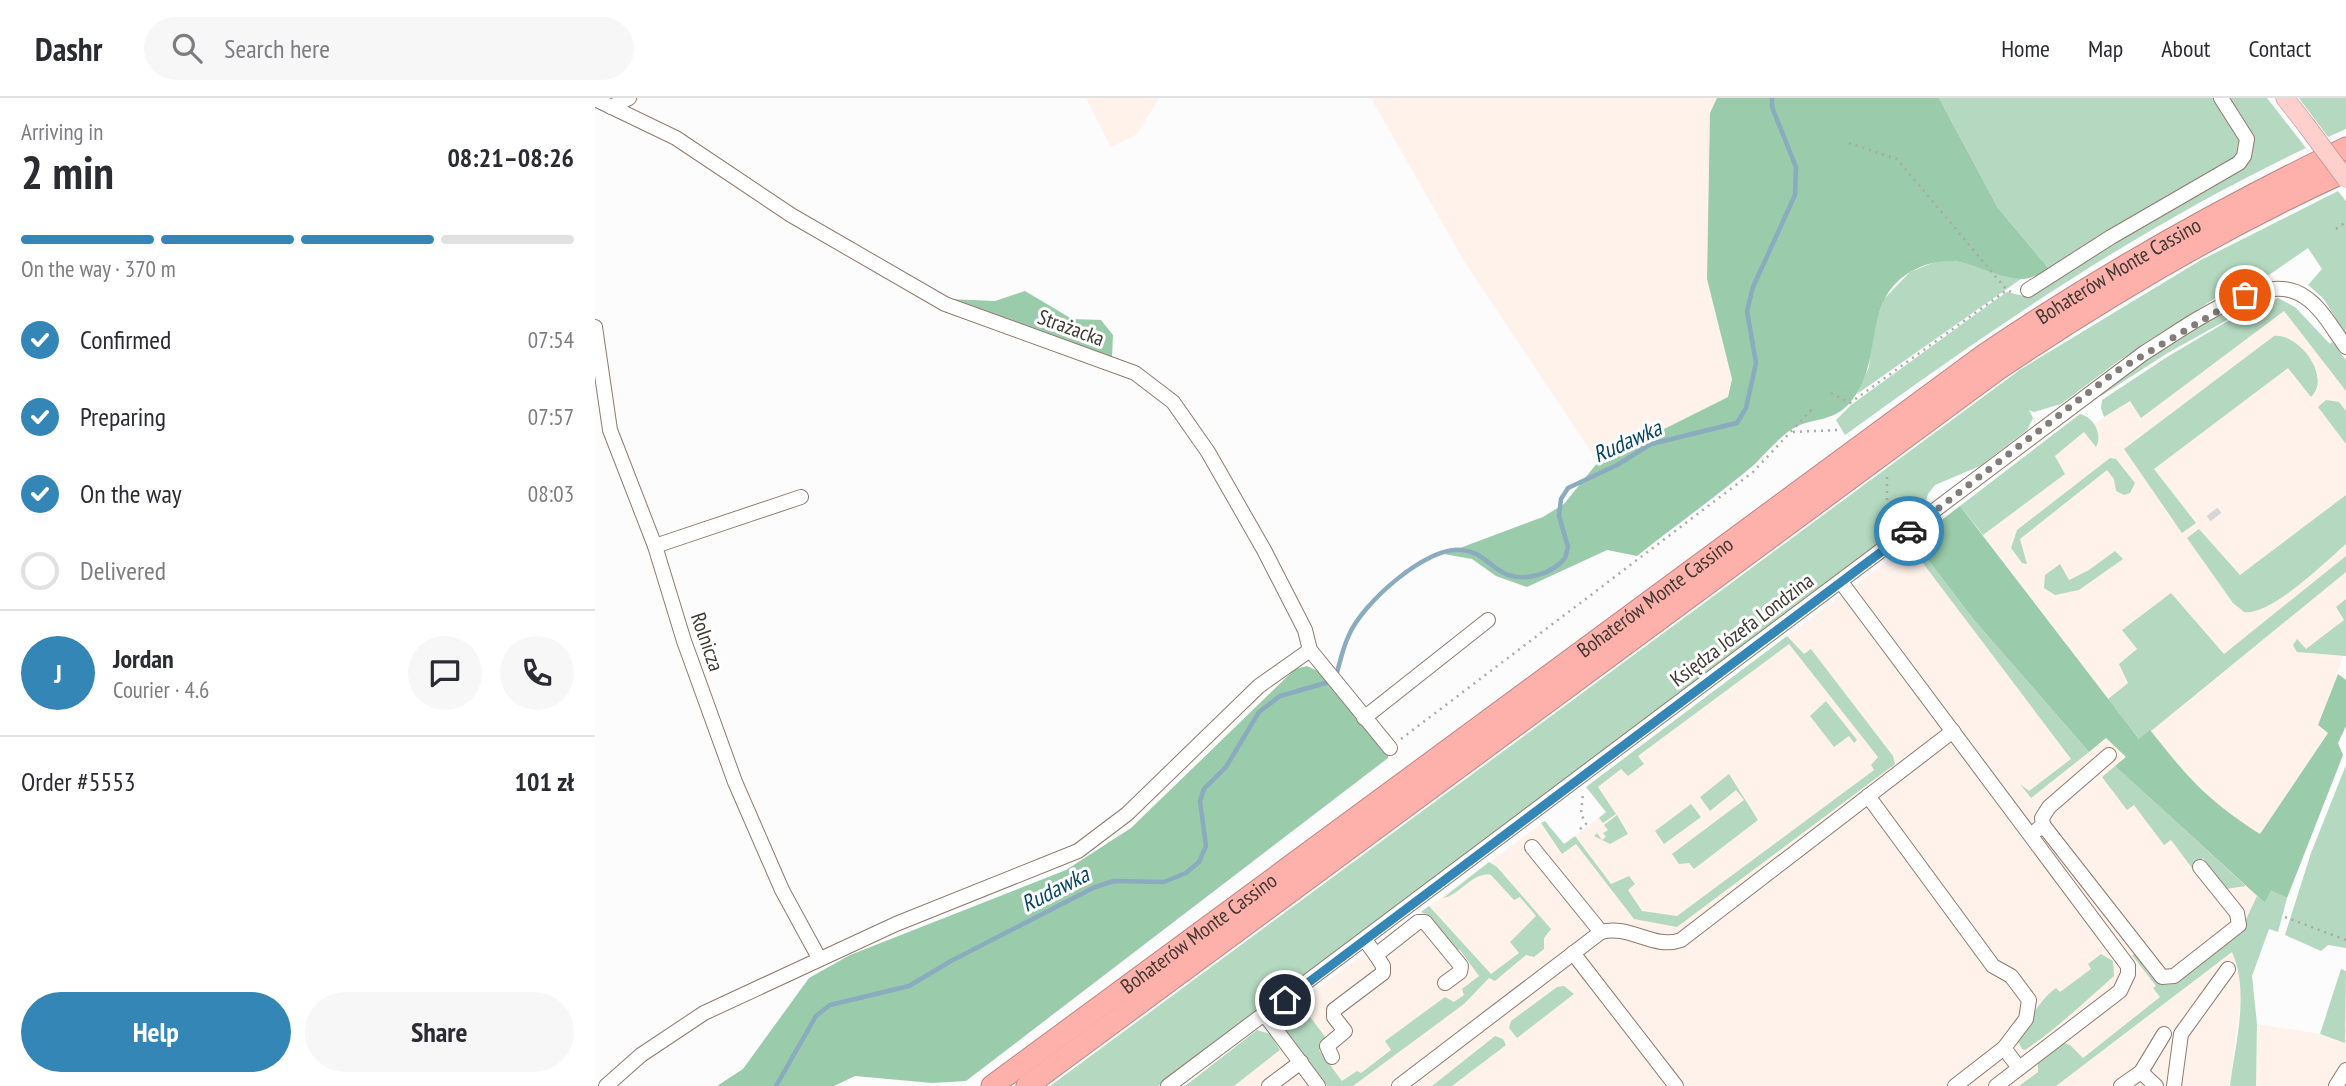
<!DOCTYPE html>
<html lang="en">
<head>
<meta charset="utf-8">
<style>
  body { margin:0; font-family:"PT Sans Narrow",sans-serif; background:#f7f7f7; color:#2b2b33; height:100vh; display:flex; flex-direction:column; font-size:26px; white-space:nowrap }
  * { box-sizing:border-box; margin:0 }
  p { font-size:23px; color:#7c7c81 }
  .icon { flex:none; width:38px; height:38px; fill:none; stroke:currentColor; stroke-width:2; stroke-linecap:round; stroke-linejoin:round }
  .map { position:relative; flex:1; overflow:hidden }
  .side { display:flex; flex-direction:column; background:#fff; width:595px }
  .side>* { flex:none }
  .pin { position:absolute; display:grid; place-items:center; width:60px; height:60px; color:#fff; margin:-30px; border:4px solid #fff; border-radius:50%; box-shadow:0 2px 7px #0007 }
  .courier { position:absolute; display:grid; place-items:center; width:70px; height:70px; margin:-35px; border:5px solid #3486b6; border-radius:50%; background:#fff; color:#222; box-shadow:0 2px 9px #0007 }
  .summary em { font-style:normal; font-weight:700 }
  .summary div { display:flex; flex-direction:column-reverse }
  .summary { display:flex; align-items:center; justify-content:space-between; height:119px; padding:0 21px }
  h1 { font-size:46px; font-weight:700; line-height:52px }
  .bar { display:grid; grid-template-columns:repeat(4,1fr); gap:10px 7px; align-content:center; height:84px; padding:0 21px }
  .bar i { height:9px; border-radius:5px; background:#e1e1e2 }
  .bar .current { background:#3486b6 }
  .bar p { grid-column:span 4 }
  .line { display:flex; align-items:center; gap:18px; padding:0 21px; border-top:2px solid #e1e1e2 }
  .line div { flex:1 }
  .round { display:grid; place-items:center; flex:none; width:74px; height:74px; border-radius:37px; background:#f7f7f7 }
  ol { padding:0 21px; list-style:none }
  li { display:flex; align-items:center; gap:21px; height:77px }
  li p { margin-inline-start:auto }
  li .icon { padding:7px; border-radius:50%; background:#3486b6; color:#fff; stroke-width:4 }
  li:last-child { color:#7c7c81 }
  li i { width:38px; height:38px; border:4px solid #e1e1e2; border-radius:50% }
  .action { display:flex; gap:14px; margin-top:auto; padding:14px 21px }
  .action a { flex:1; height:80px; border-radius:42px; background:#3486b6; color:#fff; font-size:28px; font-weight:700; line-height:80px; text-align:center }
  .action a+a { background:#f7f7f7; color:#2b2b33 }
  header { display:flex; align-items:center; gap:42px; box-sizing:border-box; height:98px; padding:0 35px; background:#fff; border-bottom:2px solid #e1e1e2 }
  header strong { font-size:33px }
  nav { display:flex; gap:38px; margin-inline-start:auto; font-size:24px }
  .search { width:490px; height:63px; background:#f7f7f7; display:flex; align-items:center; gap:18px; box-sizing:border-box; padding:0 24px; border-radius:38px; color:#7c7c81; font-size:26px }
  main { display:flex; flex:1; min-height:0 }
  .map>svg:first-child { display:block }
  .built { fill:#fef2ea }
  .green { fill:#b4d9c0 }
  .forest { fill:#9acbab }
  .lines { fill:none; stroke-linecap:round; stroke-linejoin:round }
  .stream { stroke:#8babbf; stroke-width:4.5 }
  .minor-tunnel { stroke:#d7d5d4; stroke-width:14; stroke-dasharray:14 7; stroke-linecap:butt }
  .minor-casing { stroke:#8f7a6d; stroke-width:16 }
  .major-casing { stroke:#bc8681; stroke-width:19 }
  .highway-casing { stroke:#bc8681; stroke-width:23 }
  .path { stroke:#aca8a5; stroke-width:2.5; stroke-dasharray:2 5; stroke-linecap:butt }
  .minor { stroke:#fff; stroke-width:14 }
  .major { stroke:#fed0cd; stroke-width:18 }
  .highway { stroke:#feb0ab; stroke-width:21 }
  .major-bridge-casing { stroke:#bc8681; stroke-width:19; stroke-linecap:butt }
  .major-bridge { stroke:#fed0cd; stroke-width:18 }
  .done { stroke:#827d79; stroke-width:7; stroke-dasharray:0 12.6 }
  .route { stroke:#3486b6; stroke-width:9 }
  .labels { text-anchor:middle; stroke-width:6; stroke-linejoin:round; paint-order:stroke }
  .street-label { font-size:21px; fill:#413832; stroke:#fff }
  .water-label { font-size:23px; font-style:italic; fill:#064564; stroke:#fff }
</style>
</head>
<body>
<header>
<strong>Dashr</strong>
<div class="search"><svg class="icon" aria-label="search" viewBox="0 0 24 24"><circle cx="10" cy="10" r="6"/><path d="M15 15l6 6"/></svg>Search here</div>
<nav><a>Home</a><a>Map</a><a>About</a><a>Contact</a></nav>
</header>
<main>
<section class="side">
<div class="summary"><div><h1>2 min</h1><p>Arriving in</p></div><em>08:21–08:26</em></div>
<div class="bar"><i class="current"></i><i class="current"></i><i class="current"></i><i></i><p>On the way · 370 m</p></div>
<ol>
<li><svg class="icon" aria-label="check" viewBox="0 0 24 24"><path d="M5 12l5 5 9-10"/></svg>Confirmed<p>07:54</p></li>
<li><svg class="icon" aria-label="check" viewBox="0 0 24 24"><path d="M5 12l5 5 9-10"/></svg>Preparing<p>07:57</p></li>
<li><svg class="icon" aria-label="check" viewBox="0 0 24 24"><path d="M5 12l5 5 9-10"/></svg>On the way<p>08:03</p></li>
<li><i></i>Delivered</li>
</ol>
<div class="line" style="height:126px"><b class="round" style="background:#3486b6;color:#fff">J</b><div><b>Jordan</b><p>Courier · 4.6</p></div><a class="round"><svg class="icon" aria-label="chat" viewBox="0 0 24 24"><path d="M4 5h16v11H9l-5 4z"/></svg></a><a class="round"><svg class="icon" aria-label="phone" viewBox="0 0 24 24"><path d="M5 4h4l2 5-3 2q2 4 5 5l2-3 5 2v4C11 20 4 13 5 4z"/></svg></a></div>
<div class="line" style="height:91px"><div>Order #5553</div><b>101 zł</b></div>
<div class="action"><a>Help</a><a>Share</a></div>
</section>
<div class="map">
<svg width="1751" height="988" viewBox="0 0 1751 988">
  <rect width="100%" height="100%" fill="#fcfcfc"/>
  <!-- built -->
  <g class="built">
    <polygon points="491,0 564,0 542,36 516,49"/>
    <polygon points="776,0 1122,0 1115,15 1112,181 1137,281 1133,299 1003,364 869,163"/>
    <polygon points="1687,204 1751,288 1751,550 1724,627 1733,634 1665,737 1622,709 1595,683 1555,633 1545,642 1379,425 1499,326"/>
    <polygon points="1319,443 1379,522 1494,654 1511,640 1676,791 1653,841 1635,988 617,988 698,928 689,915 950,723 969,746 980,738 1011,714 991,689"/>
    <polygon points="1662,926 1725,936 1744,943 1751,928 1751,988 1661,988"/>
  </g>
  <!-- green -->
  <g class="green">
    <polygon points="1344,0 1621,0 1646,43 1644,58 1455,172 1403,110"/>
    <path d="M1630 0H1672L1711 50C1546 128 1397 230 1250 337L1241 322 1256 307 1399 203 1412 194 1429 198 1654 58Z"/>
    <polygon points="1704,0 1751,0 1751,31 1733,39"/>
    <polygon points="1743,93 1751,103 1751,236 1728,200 1713,187 1727,171 1713,150 1674,177 1639,188 1525,262 1466,306 1439,314 1434,312 1438,320 1432,332 1385,368 1340,387 1333,396 1330,407 1306,431 563,988 455,988 1426,271 1606,162"/>
    <polygon points="1347,161 1386,168 1426,181 1262,296 1274,269 1277,234 1289,201 1315,174"/>
    <path d="M1673 199 1571 256 1506 298 1508 293C1557 256 1613 216 1673 199Z"/>
    <polygon points="1683,200 1700,209 1735,246 1737,244 1751,262 1751,293 1689,213 1546,320 1535,303 1509,319 1506,310 1507,302 1572,259 1638,220"/>
    <path d="M1679 238C1704 235 1737 279 1716 299L1693 270 1559 371 1601 425 1587 435 1529 351Z"/>
    <polygon points="1731,302 1744,304 1751,313 1751,346 1723,309"/>
    <path d="M1485 316C1499 319 1508 337 1501 349L1489 334 1460 358 1470 376 1388 437 1365 408Z"/>
    <polygon points="1515,360 1521,361 1540,385 1535,395 1529,397 1521,393 1519,381 1512,372 1425,441 1432,466 1427,465 1416,450 1422,432"/>
    <path d="M1751 397V446C1730 464 1676 518 1649 514L1638 505 1592 440 1604 431 1645 477Z"/>
    <polygon points="1323,448 1379,522 1494,654 1436,700 1425,686 1434,693 1476,661 1318,452"/>
    <polygon points="1520,453 1528,461 1484,492 1460,497 1449,490 1450,477 1465,466 1474,482 1494,472"/>
    <polygon points="1751,458 1751,474 1545,642 1513,601 1533,585 1524,566 1542,551 1527,532 1576,495 1629,556"/>
    <polygon points="1751,501 1751,558 1702,554 1698,547 1702,541 1711,551 1749,522 1741,509"/>
    <polygon points="1192,538 1209,556 1216,551 1219,555 1298,658 1300,666 1082,829 1039,821 981,746 967,756 946,725 950,723 969,746 980,738 1016,786 1034,778 1040,786 1033,792 1047,813 1082,818 1279,672 1276,667 1283,659 1194,546 1043,658 1049,666 1033,678 1026,671 1003,689 1021,716 1008,725 1004,720 1011,714 991,689"/>
    <polygon points="1231,603 1262,642 1259,645 1254,638 1239,649 1215,618"/>
    <polygon points="1751,667 1751,850 1733,847 1726,853 1690,837 1716,755"/>
    <polygon points="1520,668 1651,788 1631,791 1608,760 1597,770 1576,742 1569,747 1539,707 1532,712 1507,679"/>
    <polygon points="1134,676 1163,722 1099,771 1094,765 1084,766 1077,756 1149,702 1141,692 1115,713 1105,699"/>
    <polygon points="1096,706 1106,719 1069,746 1060,733"/>
    <polygon points="1022,717 1033,736 1015,746 999,738 1002,735 1007,742 1011,739 1008,735 1013,732 1009,727"/>
    <path d="M894 764 902 769 956 831 949 840V851L939 859 931 857 900 883 894 880 869 906 758 988H732L688 928 689 915 704 904 734 944 724 952 747 983 762 973 766 975 796 952 790 943 850 899 859 904 869 897 867 891 884 878 865 852 859 850 833 817 826 814 834 808 896 876 924 855 915 844 941 818 925 799 919 802 896 777C878 773 864 798 848 800Z"/>
    <path d="M1676 791 1692 800 1683 834 1674 831 1657 878 1662 926 1661 988H1635C1640 946 1655 894 1637 854L1461 988H1424L1443 974V964L1469 945 1475 947 1488 960 1565 899 1558 890 1561 888 1537 857 1540 856C1550 869 1559 891 1578 886L1646 832 1662 798 1670 805Z"/>
    <path d="M1506 856 1518 863 1519 878C1489 904 1463 930 1430 952L1427 951 1421 940C1436 922 1443 903 1461 890L1465 894 1496 871 1493 866Z"/>
    <polygon points="1746,871 1751,873 1750,945 1725,936"/>
    <polygon points="969,888 979,896 922,940 914,930 916,923 962,889"/>
    <polygon points="662,932 675,936 685,952 639,988 590,988"/>
    <polygon points="900,938 908,941 911,947 857,988 837,988"/>
  </g>
  <!-- forest -->
  <g class="forest">
    <path d="M1122 0H1344L1403 110 1455 172C1446 175 1433 182 1424 181 1381 175 1363 149 1317 173 1268 200 1287 257 1262 295 1241 329 1218 316 1194 333 1182 342 1171 355 1160 366 1122 398 1081 427 1042 458L1012 452 932 489 901 478 877 461 849 456 948 419 969 406 1003 364 1133 299 1137 281 1112 181 1115 15Z"/>
    <polygon points="430,193 477,221 506,222 518,237 517,260 353,201 400,203"/>
    <path d="M1365 408 1544 641 1555 632C1593 680 1613 703 1665 736L1733 635 1723 627 1743 576 1751 582V628L1743 645 1748 657 1692 800 1676 792 1670 805 1520 668 1531 659 1511 640 1494 654 1379 522 1319 443Z"/>
    <polygon points="712,568 727,575 793,655 793,660 371,983 337,985 260,978 239,988 122,988 148,971 214,880 255,857 471,772 536,730 700,571"/>
  </g>
  <g class="lines">
    <!-- stream -->
    <g class="stream">
      <path d="M741 578C745 564 748 549 754 537 767 506 831 448 866 452 899 455 899 488 943 477 954 474 963 469 970 460L973 449 964 418 966 401 973 390 1022 367 1056 346 1142 325 1151 310 1161 265 1152 213 1158 189 1200 97 1201 69 1177 9V0"/>
      <polyline points="181,988 221,918 235,907 314,888 356,863 500,789 519,783 569,784 591,775 604,764 611,748 605,703 609,691 631,669 664,614 685,598 734,584"/>
    </g>
    <!-- minor-tunnel -->
    <polyline class="minor-tunnel" points="1617,414 1621,419"/>
    <defs>
      <g id="minor">
        <polyline points="0,1 81,40 196,117 350,206 540,275 578,304 613,354 669,452 710,532 715,552 795,650"/>
        <polyline points="16,9 34,0"/>
        <polyline points="1433,192 1516,139 1644,65 1649,58 1652,41 1626,0"/>
        <polyline points="0,229 15,332 60,448 89,543 140,684 187,792 224,860"/>
        <polyline points="60,448 206,399"/>
        <polyline points="1246,484 1533,868 1533,876 1525,893 1401,988"/>
        <polyline points="769,620 893,522"/>
        <polyline points="1273,698 1398,868 1416,878 1434,902 1431,921 1409,950 1424,970"/>
        <polyline points="1448,727 1567,879 1579,878 1644,827 1642,815 1605,769"/>
        <polyline points="1442,732 1448,727 1447,720 1454,709 1514,657"/>
        <polyline points="937,749 1006,834"/>
        <polyline points="770,842 781,857 823,824 830,824 866,868 865,874 850,885"/>
        <polyline points="978,855 1081,988"/>
        <polyline points="670,917 723,988"/>
        <polyline points="737,959 732,948 750,933 739,919 739,912 788,875 788,868 781,857"/>
        <polyline points="1546,974 1561,988"/>
        <polyline points="11,988 46,957 109,915 301,826 483,753 532,716 664,588 715,552"/>
        <path d="M573 988 1549 255C1586 233 1668 168 1710 199 1727 210 1739 233 1751 249"/>
        <polyline points="674,988 706,964"/>
        <path d="M804 988 1006 834C1035 826 1058 852 1086 842L1358 633"/>
        <polyline points="1360,988 1409,950"/>
        <polyline points="1526,988 1546,974 1569,936"/>
        <polyline points="1579,988 1586,936 1633,871"/>
        <polyline points="1741,988 1751,972"/>
      </g>
      <polyline id="major" points="1690,0 1711,27"/>
      <g id="highway">
        <path id="s1" d="M397 988 1389 257C1505 178 1625 111 1751 50"/>
        <path d="M432 988 1402 272C1513 197 1628 129 1751 73"/>
      </g>
    </defs>
    <!-- minor casing -->
    <use href="#minor" class="minor-casing"/>
    <!-- major casing -->
    <use href="#major" class="major-casing"/>
    <!-- highway casing -->
    <use href="#highway" class="highway-casing"/>
    <!-- path -->
    <g class="path">
      <polyline points="1254,45 1302,61 1412,192 1420,196"/>
      <polyline points="1741,131 1751,124"/>
      <polyline points="1236,295 1255,305 1412,192"/>
      <polyline points="1198,334 1242,332"/>
      <polyline points="1292,379 1292,414 1297,428"/>
      <polyline points="806,641 1158,374 1219,309"/>
      <polyline points="985,731 991,726 986,716 988,695"/>
      <polyline points="1690,819 1751,842"/>
    </g>
    <!-- minor -->
    <use href="#minor" class="minor"/>
    <!-- major -->
    <use href="#major" class="major"/>
    <!-- highway -->
    <use href="#highway" class="highway"/>
    <defs>
      <polyline id="major-bridge" points="1711,27 1751,81"/>
    </defs>
    <!-- major-bridge casing -->
    <use href="#major-bridge" class="major-bridge-casing"/>
    <!-- major-bridge -->
    <use href="#major-bridge" class="major-bridge"/>
  </g>
  <g class="lines">
    <!-- done -->
    <polyline class="done" points="1314,433 1520,274 1650,197"/>
    <!-- route -->
    <polyline class="route" points="690,902 1314,433"/>
  </g>
  <g class="labels">
    <!-- street labels -->
    <g class="street-label">
      <text dy="7" stroke="none"><textPath href="#s1" startOffset="1391">Bohaterów Monte Cassino</textPath></text>
      <text transform="translate(476 230) rotate(20)" y="7">Strażacka</text>
      <text dy="7" stroke="none"><textPath href="#s1" startOffset="824">Bohaterów Monte Cassino</textPath></text>
      <text transform="translate(1147 532) rotate(-37)" y="7">Księdza Józefa Londzina</text>
      <text transform="translate(112 544) rotate(71)" y="7">Rolnicza</text>
      <text dy="7" stroke="none"><textPath href="#s1" startOffset="257">Bohaterów Monte Cassino</textPath></text>
    </g>
    <!-- water labels -->
    <g class="water-label">
      <text transform="translate(1032 343) rotate(-24)" y="8">Rudawka</text>
      <text transform="translate(460 791) rotate(-27)" y="8">Rudawka</text>
    </g>
  </g>
</svg>
<div class="pin" style="left:1650px;top:197px;background:#ea580c"><svg class="icon" aria-label="bag" viewBox="0 0 24 24"><path d="M5 8h14l-1 12H6zM9 8a3 3 0 0 1 6 0"/></svg></div>
<div class="pin" style="left:690px;top:902px;background:#1f2937"><svg class="icon" aria-label="home" viewBox="0 0 24 24"><path d="M3 11l9-7 9 7M6 9v11h12V9"/></svg></div>
<div class="courier" style="left:1314px;top:433px"><svg class="icon" aria-label="car" viewBox="0 0 24 24"><path d="M5 17H2v-5l4-1 3-4h7l3 4 3 1v5h-3M9 17h6M6 11h13"/><circle cx="7" cy="17" r="2"/><circle cx="17" cy="17" r="2"/></svg></div>
</div>
</main>
</body>
</html>
